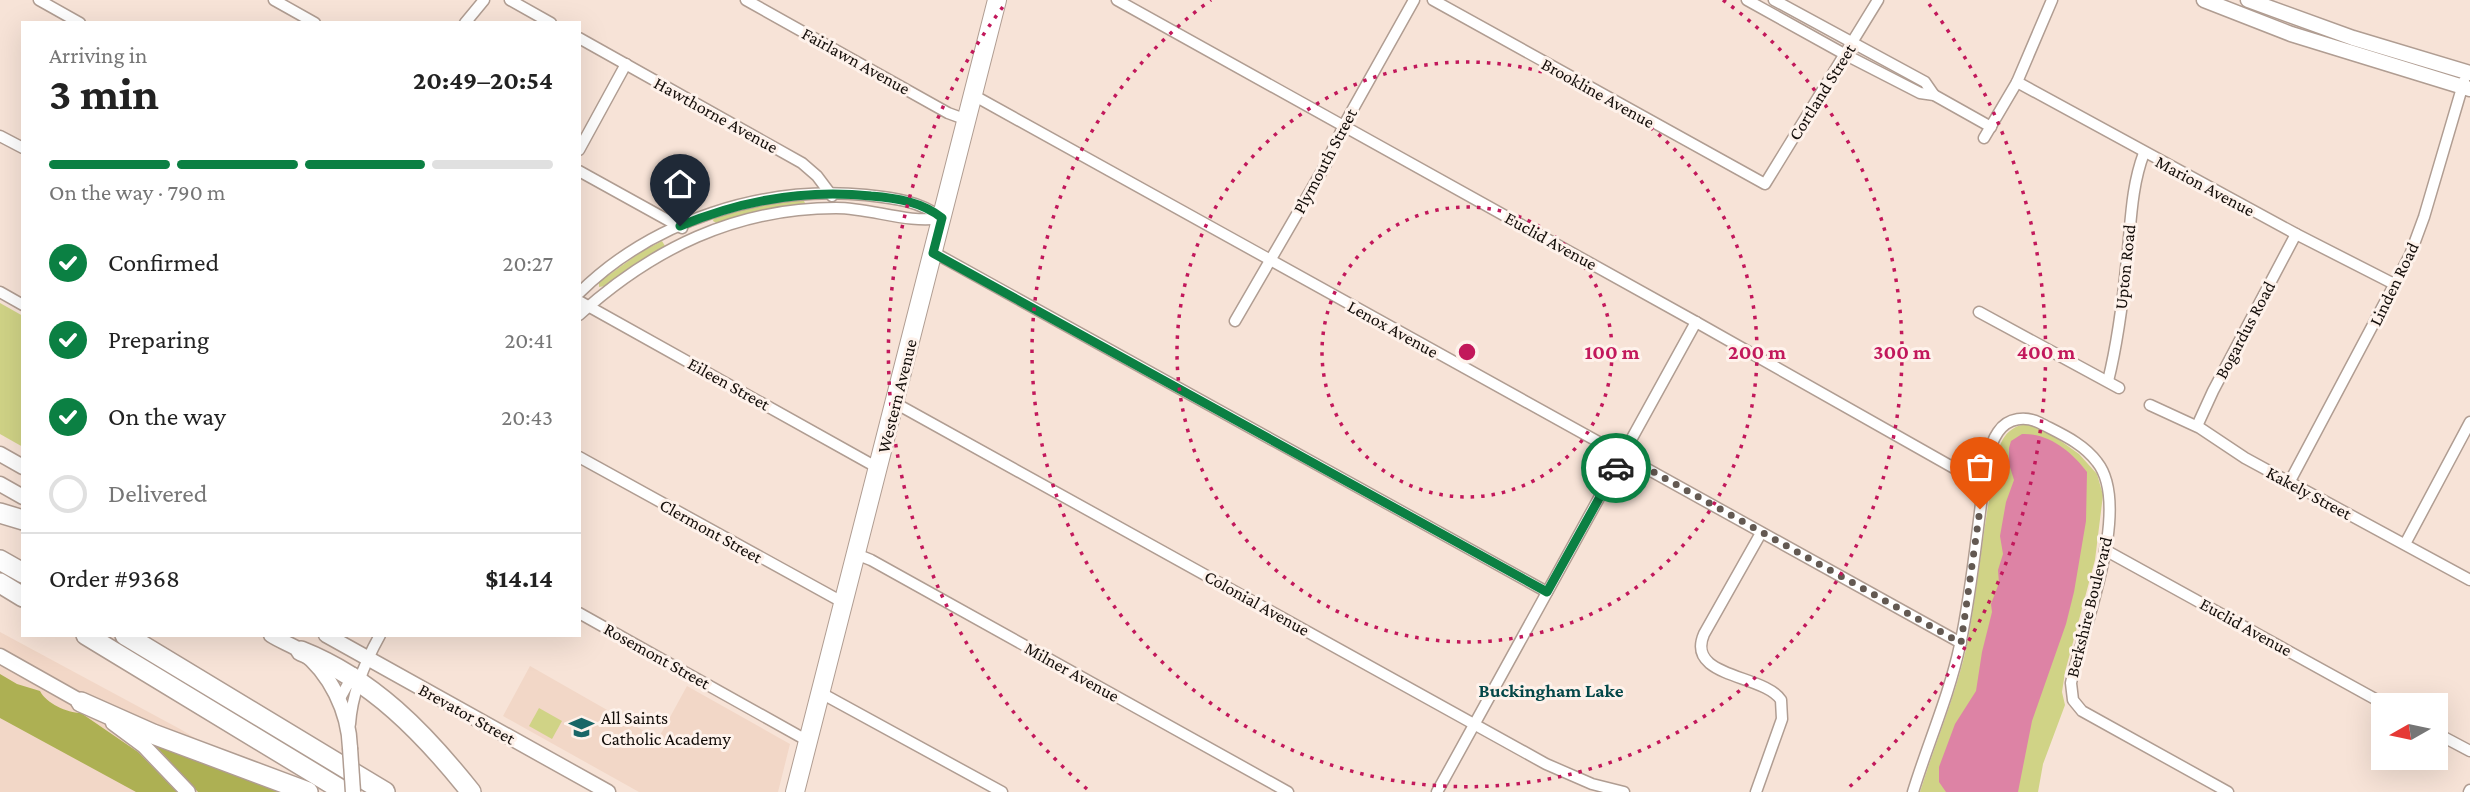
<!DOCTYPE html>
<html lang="en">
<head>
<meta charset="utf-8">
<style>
  body { margin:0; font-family:"Crimson Pro",serif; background:#f6f6f6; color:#222; height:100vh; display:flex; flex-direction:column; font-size:26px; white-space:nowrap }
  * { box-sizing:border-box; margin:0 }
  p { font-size:23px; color:#767676 }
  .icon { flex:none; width:38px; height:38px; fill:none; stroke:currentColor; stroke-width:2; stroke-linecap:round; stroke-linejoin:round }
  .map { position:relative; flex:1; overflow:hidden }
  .panel { position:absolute; left:21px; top:21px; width:560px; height:616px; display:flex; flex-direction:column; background:#fff; border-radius:0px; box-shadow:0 7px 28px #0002 }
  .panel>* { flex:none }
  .needle { width:46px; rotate:261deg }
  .buttons { position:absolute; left:2371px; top:693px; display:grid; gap:14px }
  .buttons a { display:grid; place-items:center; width:77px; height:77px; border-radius:0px; background:#fff; box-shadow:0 7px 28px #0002; font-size:35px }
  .pin { position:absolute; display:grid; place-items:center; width:60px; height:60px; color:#fff; margin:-72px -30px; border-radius:50% 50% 50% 0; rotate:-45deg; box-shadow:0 0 7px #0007 }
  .pin .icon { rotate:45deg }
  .courier { position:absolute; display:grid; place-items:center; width:70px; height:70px; margin:-35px; border:5px solid #0b8043; border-radius:50%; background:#fff; color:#222; box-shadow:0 2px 9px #0007 }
  .head em { font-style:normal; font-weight:700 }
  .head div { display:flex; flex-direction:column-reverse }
  .head { display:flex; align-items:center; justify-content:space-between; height:119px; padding:0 28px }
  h1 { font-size:46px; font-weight:700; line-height:52px }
  .bar { display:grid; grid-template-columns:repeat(4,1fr); gap:10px 7px; align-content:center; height:84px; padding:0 28px }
  .bar i { height:9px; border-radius:5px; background:#e0e0e0 }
  .bar .selected { background:#0b8043 }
  .bar p { grid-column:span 4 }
  .line { display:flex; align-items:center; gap:18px; padding:0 28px; border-top:2px solid #e0e0e0 }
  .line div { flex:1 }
  ol { padding:0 28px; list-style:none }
  li { display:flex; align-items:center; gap:21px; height:77px }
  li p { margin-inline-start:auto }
  li .icon { padding:7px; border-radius:50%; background:#0b8043; color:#fff; stroke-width:4 }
  li:last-child { color:#767676 }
  li i { width:38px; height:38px; border:4px solid #e0e0e0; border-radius:50% }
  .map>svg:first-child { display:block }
  .built { fill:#f2d7c7 }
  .green { fill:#d0d386 }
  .forest { fill:#adb053 }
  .water { fill:#dd83a5 }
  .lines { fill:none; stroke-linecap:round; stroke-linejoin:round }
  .minor-casing { stroke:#b09d92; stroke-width:13 }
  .tertiary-casing { stroke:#b09d92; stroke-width:17 }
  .primary-casing { stroke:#b09d92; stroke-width:20 }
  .motorway-casing { stroke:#b09d92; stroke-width:22 }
  .minor { stroke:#fff; stroke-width:10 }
  .tertiary { stroke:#fff; stroke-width:14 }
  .primary { stroke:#fff; stroke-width:18 }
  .motorway { stroke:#fff; stroke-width:19 }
  .tertiary-bridge-casing { stroke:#b09d92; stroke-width:17; stroke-linecap:butt }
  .tertiary-bridge { stroke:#fff; stroke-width:14 }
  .done { stroke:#635952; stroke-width:7; stroke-dasharray:0 12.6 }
  .route { stroke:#0b8043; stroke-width:9 }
  .ring { fill:none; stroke:#c2185b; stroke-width:3.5; stroke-dasharray:3.5 7 }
  .labels { text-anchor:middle; stroke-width:6; stroke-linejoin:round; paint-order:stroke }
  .street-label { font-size:18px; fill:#140e0a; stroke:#fef2eb }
  .poi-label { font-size:18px; fill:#140e0a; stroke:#fef2eb; text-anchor:start }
  .neighbourhood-label { font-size:19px; font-weight:bold; fill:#034748; stroke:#fef2eb }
  .centre { fill:#c2185b; stroke:#fef2eb; stroke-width:3.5 }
  .ring-label { font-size:21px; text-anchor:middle; font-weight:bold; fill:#c2185b; stroke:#fef2eb; stroke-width:6; stroke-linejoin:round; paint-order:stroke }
</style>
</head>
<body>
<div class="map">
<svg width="2470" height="792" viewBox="0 0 2470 792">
  <rect width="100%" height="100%" fill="#f7e3d7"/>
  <!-- built -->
  <g class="built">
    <polygon points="0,632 180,729 285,792 0,792"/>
    <polygon points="530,666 658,739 687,686 790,744 778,792 639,792 503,716"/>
  </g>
  <!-- green -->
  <g class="green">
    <polygon points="798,200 804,201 806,205 718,224 713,221 714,218 752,207"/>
    <polygon points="662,241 665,246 662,249 640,262 605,286 599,287 599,282 641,252"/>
    <polygon points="0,303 23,316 23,447 0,434"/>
    <path d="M2022 425H2031L2051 434 2079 454 2097 474 2103 495 2095 560 2065 672 2062 692 2065 705 2043 764 2038 792H1920C1935 743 1956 695 1967 645 1978 587 1983 528 1994 471 1997 451 2001 430 2022 425Z"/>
    <polygon points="539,708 562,721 552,739 529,726"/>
  </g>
  <!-- forest -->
  <g class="forest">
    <path d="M0 674 17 684 40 691C46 703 67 713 81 713L138 752 177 792H136L0 718Z"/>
    <polygon points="153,743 289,792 198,792"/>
  </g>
  <!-- water -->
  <path class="water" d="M2022 434C2049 433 2072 452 2087 472L2086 521 2074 592 2066 624 2032 721 2018 792H1946L1939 782V767L1955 724 1976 691 1982 652 1992 612 1991 604 1999 583 1998 570 2003 554 2000 536 2006 502 2014 480 2009 464V448L2011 441Z"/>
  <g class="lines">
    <defs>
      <g id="minor">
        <polyline points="39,0 80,23"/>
        <polyline points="274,0 315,23"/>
        <polyline points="510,0 551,23"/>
        <polyline points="746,0 948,113 967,120"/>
        <polyline points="1117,0 1696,322 1984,485"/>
        <polyline points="1433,0 1765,184 1878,0"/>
        <polyline points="1747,0 1846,55 1920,93 1934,95 1991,127"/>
        <polyline points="1774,0 1925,82 1934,95"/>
        <polyline points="465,23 484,0"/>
        <polyline points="579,38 802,163 817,176 832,196"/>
        <polyline points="2017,82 2296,234 2396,285"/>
        <polyline points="973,95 1961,643"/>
        <polyline points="0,136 23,148"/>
        <polyline points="1984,138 2017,82 2052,0"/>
        <polyline points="579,150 626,64"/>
        <polyline points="579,171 682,228"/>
        <polyline points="933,252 1547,592"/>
        <polyline points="0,292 23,305"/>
        <path d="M579 293C653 220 764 185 866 195 894 198 920 201 942 218"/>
        <polyline points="579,301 878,468"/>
        <polyline points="1979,312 2119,388"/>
        <path d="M579 315C652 249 735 208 836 208 872 208 907 224 942 218"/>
        <polyline points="1235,321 1326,164 1344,125 1414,0"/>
        <path d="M2108 381C2118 341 2123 300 2127 259 2131 223 2131 187 2144 153"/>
        <polyline points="895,403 1546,764 1592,784 1624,792"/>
        <polyline points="2150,405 2200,428 2245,458 2470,580"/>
        <polyline points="2197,426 2213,391 2296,234"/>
        <polyline points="579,457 844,603"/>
        <polyline points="2289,483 2410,255 2424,217 2464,81"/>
        <polyline points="2405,544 2470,422"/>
        <polyline points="2105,550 2386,705"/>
        <polyline points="856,554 871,560 1288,792"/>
        <polyline points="579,613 808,741"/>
        <polyline points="821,693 1002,792"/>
        <polyline points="339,700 354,673"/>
        <path d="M350 724C352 693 365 662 380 635"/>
        <polyline points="2436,733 2470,751"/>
        <polyline points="1437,792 1696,322"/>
        <path d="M1756 792 1782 719 1781 700C1764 674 1685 678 1704 634L1761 533"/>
        <path d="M1913 792C1928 743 1949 696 1960 645 1970 599 1975 551 1981 504 1984 481 1985 451 1998 432 2008 417 2026 416 2040 423 2061 434 2083 443 2097 462 2133 507 2082 631 2071 683L2073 700 2082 711 2228 792"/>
        <polyline points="2469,792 2470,790"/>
      </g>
      <g id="tertiary">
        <polyline points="2204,0 2291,34 2470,89"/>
        <polyline points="2248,0 2353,38 2470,73"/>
        <polyline points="0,454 23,467"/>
        <polyline points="0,484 23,497"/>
        <path d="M271 635C280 641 292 645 301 651 330 672 349 712 350 748"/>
        <polyline points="326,635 608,792"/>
        <polyline points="0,656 87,705"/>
        <polyline points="113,723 144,746 188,792"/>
      </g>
      <polyline id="primary" points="795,792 997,0"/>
      <g id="motorway">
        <polyline points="0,513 23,520"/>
        <polyline points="0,560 23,573"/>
        <polyline points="0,583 23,597"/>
        <polyline points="86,635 345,792"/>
        <polyline points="125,635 385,792"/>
        <path d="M301 651C372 679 424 733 471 792"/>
        <polyline points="81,702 153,734 308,792"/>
      </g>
    </defs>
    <!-- minor casing -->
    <use href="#minor" class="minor-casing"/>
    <!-- tertiary casing -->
    <use href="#tertiary" class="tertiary-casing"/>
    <!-- primary casing -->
    <use href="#primary" class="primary-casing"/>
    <!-- motorway casing -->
    <use href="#motorway" class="motorway-casing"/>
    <!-- minor -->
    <use href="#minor" class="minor"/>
    <!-- tertiary -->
    <use href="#tertiary" class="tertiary"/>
    <!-- primary -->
    <use href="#primary" class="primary"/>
    <!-- motorway -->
    <use href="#motorway" class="motorway"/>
    <defs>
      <polyline id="tertiary-bridge" points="350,748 353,792"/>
    </defs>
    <!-- tertiary-bridge casing -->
    <use href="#tertiary-bridge" class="tertiary-bridge-casing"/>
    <!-- tertiary-bridge -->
    <use href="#tertiary-bridge" class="tertiary-bridge"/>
  </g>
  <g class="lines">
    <!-- done -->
    <polyline class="done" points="1616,468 1623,455 1961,643 1980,509"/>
    <!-- route -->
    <path class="route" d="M680 226C742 200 804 189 871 196 897 198 922 202 942 218L933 253 1547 592 1616 468"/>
  </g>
  <!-- distance rings -->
  <g class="ring">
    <circle cx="1467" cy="352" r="145"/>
    <circle cx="1467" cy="352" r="290"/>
    <path d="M1723 0A435 435 0 1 1 1211 0"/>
    <path d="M1087 789A579 579 0 0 1 1005 4M1929 4A579 579 0 0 1 1847 789"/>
  </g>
  <!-- icons -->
  <defs>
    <symbol id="school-bare" viewBox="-9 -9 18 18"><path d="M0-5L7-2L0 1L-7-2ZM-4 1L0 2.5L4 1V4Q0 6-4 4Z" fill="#186667" stroke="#fef2eb" stroke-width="2.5" paint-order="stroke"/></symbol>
  </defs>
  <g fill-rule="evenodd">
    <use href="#school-bare" x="564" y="710" width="35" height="35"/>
  </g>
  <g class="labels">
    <!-- street labels -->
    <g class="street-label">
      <text transform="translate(856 61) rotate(29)" y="6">Fairlawn Avenue</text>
      <text transform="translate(1822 92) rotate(-58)" y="6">Cortland Street</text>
      <text transform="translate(1598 93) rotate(29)" y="6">Brookline Avenue</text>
      <text transform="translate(716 115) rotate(29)" y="6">Hawthorne Avenue</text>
      <text transform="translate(1325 161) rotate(-62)" y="6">Plymouth Street</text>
      <text transform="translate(2205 186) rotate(28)" y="6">Marion Avenue</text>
      <text transform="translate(1551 241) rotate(29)" y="6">Euclid Avenue</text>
      <text transform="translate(2125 267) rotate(-84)" y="6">Upton Road</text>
      <text transform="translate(2394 284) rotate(-64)" y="6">Linden Road</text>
      <text transform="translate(1393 329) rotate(29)" y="6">Lenox Avenue</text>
      <text transform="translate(2245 330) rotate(-62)" y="6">Bogardus Road</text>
      <text transform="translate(729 384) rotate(29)" y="6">Eileen Street</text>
      <text transform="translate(897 396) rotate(-76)" y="6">Western Avenue</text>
      <text transform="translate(2309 493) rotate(28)" y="6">Kakely Street</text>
      <text transform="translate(711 531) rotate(29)" y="6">Clermont Street</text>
      <text transform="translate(1257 603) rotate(29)" y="6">Colonial Avenue</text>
      <text transform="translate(2089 607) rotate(-76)" y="6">Berkshire Boulevard</text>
      <text transform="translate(2246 627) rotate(29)" y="6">Euclid Avenue</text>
      <text transform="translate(657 656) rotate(29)" y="6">Rosemont Street</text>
      <text transform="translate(1072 672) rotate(29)" y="6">Milner Avenue</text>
      <text transform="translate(467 714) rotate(29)" y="6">Brevator Street</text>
    </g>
    <!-- poi labels -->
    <g class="poi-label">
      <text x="601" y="724">All Saints<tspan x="601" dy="21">Catholic Academy</tspan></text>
    </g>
    <!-- neighbourhood labels -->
    <g class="neighbourhood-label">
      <text x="1551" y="697">Buckingham Lake</text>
    </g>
  </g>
  <circle cx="1467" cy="352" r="10" class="centre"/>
  <g class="ring-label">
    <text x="1612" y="359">100 m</text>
    <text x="1757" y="359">200 m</text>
    <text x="1902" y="359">300 m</text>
    <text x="2046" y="359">400 m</text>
  </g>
</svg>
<div class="buttons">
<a><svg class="needle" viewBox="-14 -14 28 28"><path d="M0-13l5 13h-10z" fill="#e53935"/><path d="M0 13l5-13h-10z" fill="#767676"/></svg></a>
</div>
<div class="pin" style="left:1980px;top:509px;background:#ea580c"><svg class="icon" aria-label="bag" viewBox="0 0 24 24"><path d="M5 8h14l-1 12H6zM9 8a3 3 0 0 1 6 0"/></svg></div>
<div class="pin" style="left:680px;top:226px;background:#1f2937"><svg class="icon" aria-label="home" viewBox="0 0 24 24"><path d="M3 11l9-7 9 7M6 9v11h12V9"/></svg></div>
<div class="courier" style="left:1616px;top:468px"><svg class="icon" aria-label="car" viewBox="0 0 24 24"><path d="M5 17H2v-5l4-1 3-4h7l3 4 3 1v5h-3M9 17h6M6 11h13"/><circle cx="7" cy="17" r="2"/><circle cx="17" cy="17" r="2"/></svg></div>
<section class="panel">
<div class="head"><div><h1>3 min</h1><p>Arriving in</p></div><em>20:49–20:54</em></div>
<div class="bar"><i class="selected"></i><i class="selected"></i><i class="selected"></i><i></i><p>On the way · 790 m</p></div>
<ol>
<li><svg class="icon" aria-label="check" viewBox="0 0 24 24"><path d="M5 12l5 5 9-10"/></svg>Confirmed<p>20:27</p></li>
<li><svg class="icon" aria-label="check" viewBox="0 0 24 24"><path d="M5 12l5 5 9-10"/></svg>Preparing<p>20:41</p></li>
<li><svg class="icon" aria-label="check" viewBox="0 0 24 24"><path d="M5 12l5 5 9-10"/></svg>On the way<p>20:43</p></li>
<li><i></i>Delivered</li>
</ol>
<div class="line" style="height:91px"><div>Order #9368</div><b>$14.14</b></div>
</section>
</div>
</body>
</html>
